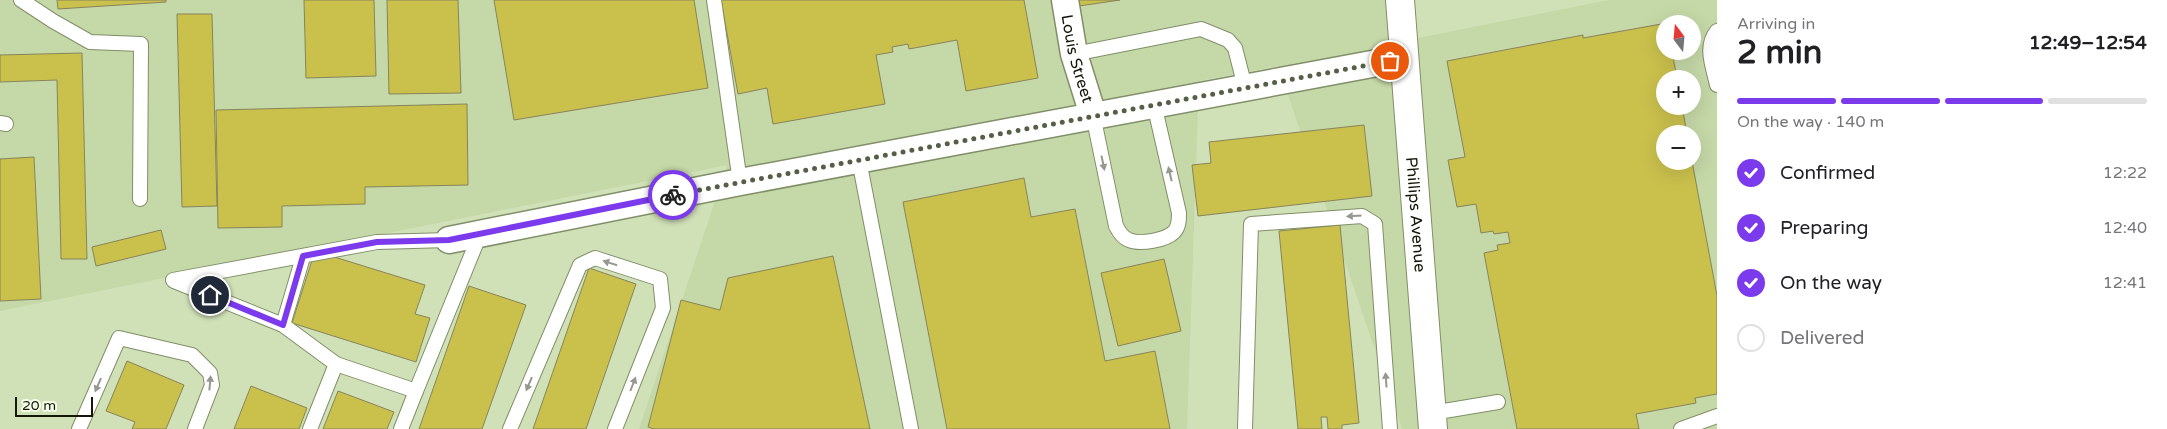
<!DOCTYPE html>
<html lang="en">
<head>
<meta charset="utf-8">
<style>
  body { margin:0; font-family:"Varela Round",sans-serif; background:#f6f6f6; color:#202124; height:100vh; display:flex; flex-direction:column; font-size:19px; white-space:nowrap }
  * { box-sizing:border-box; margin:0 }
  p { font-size:16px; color:#757577 }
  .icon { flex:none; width:28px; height:28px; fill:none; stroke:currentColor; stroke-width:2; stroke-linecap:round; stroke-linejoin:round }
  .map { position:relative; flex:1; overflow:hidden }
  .sheet { display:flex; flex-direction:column; background:#fff; width:450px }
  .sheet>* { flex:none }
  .needle { width:32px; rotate:344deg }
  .fabs { position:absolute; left:1656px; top:15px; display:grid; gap:10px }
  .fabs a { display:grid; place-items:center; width:45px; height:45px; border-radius:50%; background:#fff; box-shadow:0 5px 20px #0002; font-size:25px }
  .scale { position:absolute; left:15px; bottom:12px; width:78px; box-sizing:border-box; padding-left:5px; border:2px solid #131809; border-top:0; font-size:14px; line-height:18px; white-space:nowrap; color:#131809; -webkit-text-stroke:4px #f6fee9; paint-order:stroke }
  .pin { position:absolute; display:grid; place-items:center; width:42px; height:42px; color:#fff; margin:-21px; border:2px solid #fff; border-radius:50%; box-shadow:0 1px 5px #0007 }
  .courier { position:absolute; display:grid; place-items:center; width:50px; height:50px; margin:-25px; border:4px solid #7c3aed; border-radius:50%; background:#fff; color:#222; box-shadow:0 1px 6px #0007 }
  .summary em { font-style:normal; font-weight:700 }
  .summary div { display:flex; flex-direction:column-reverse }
  .summary { display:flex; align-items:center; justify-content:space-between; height:85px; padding:0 20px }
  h1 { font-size:32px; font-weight:700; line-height:38px }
  .bar { display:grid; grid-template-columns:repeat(4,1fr); gap:8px 5px; align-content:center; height:60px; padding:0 20px }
  .bar i { height:6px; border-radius:4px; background:#e0e0e0 }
  .bar .on { background:#7c3aed }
  .bar p { grid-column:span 4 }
  ol { padding:0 20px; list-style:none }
  li { display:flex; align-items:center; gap:15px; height:55px }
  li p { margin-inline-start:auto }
  li .icon { padding:5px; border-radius:50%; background:#7c3aed; color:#fff; stroke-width:4 }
  li:last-child { color:#757577 }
  li i { width:28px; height:28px; border:2px solid #e0e0e0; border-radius:50% }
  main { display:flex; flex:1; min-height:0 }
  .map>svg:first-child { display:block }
  .built { fill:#c5d8a7; fill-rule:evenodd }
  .building { fill:#cac14d; stroke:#87845b }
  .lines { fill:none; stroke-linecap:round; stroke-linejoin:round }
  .service-casing { stroke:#808f68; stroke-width:16 }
  .minor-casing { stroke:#808f68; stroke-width:29 }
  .tertiary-casing { stroke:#808f68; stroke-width:30 }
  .service { stroke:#fff; stroke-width:14 }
  .minor { stroke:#fff; stroke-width:26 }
  .tertiary { stroke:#fff; stroke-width:28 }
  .oneway { fill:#959790 }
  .done { stroke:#555e46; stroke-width:5; stroke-dasharray:0 9 }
  .route { stroke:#7c3aed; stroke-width:6 }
  .labels { text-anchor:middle; stroke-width:4; stroke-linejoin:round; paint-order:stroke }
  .street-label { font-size:16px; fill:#131809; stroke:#f6fee9 }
</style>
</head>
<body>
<main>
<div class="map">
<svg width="1717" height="429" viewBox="0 0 1717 429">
  <rect width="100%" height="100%" fill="#d0e1b7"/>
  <!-- built -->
  <path class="built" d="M0 0H1388L1408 40 1609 0H1717V429H1402L1278 66 1199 81 1187 429H639L727 165 0 311ZM1665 24H1692V51H1665ZM1665 79H1692V106H1665ZM1665 134H1692V161H1665Z"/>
  <!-- building -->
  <g class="building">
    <polygon points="57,0 166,0 166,2 58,9"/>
    <polygon points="304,0 374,0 376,76 306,78"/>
    <polygon points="387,0 458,0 461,93 389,94"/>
    <polygon points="494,0 694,0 708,88 514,120"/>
    <polygon points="721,0 1024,0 1038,78 966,91 957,40 909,49 908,44 892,47 893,52 876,55 885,104 773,124 767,88 738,94"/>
    <polygon points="1078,0 1120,0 1079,6"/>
    <polygon points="177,14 212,14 217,206 182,207"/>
    <polygon points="1667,23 1665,24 1665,51 1672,51 1677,79 1665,79 1665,106 1682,106 1687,134 1665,134 1665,161 1692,161 1717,296 1717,394 1695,398 1696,403 1636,414 1639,429 1517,429 1484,253 1498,250 1497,245 1510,243 1508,232 1494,234 1493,231 1481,233 1476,204 1457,207 1448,160 1465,157 1447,61 1583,35 1583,38"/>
    <polygon points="82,53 87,259 61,259 57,80 0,82 0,55"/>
    <polygon points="467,104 468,185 365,187 365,204 282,206 282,227 218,228 216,110"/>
    <polygon points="1364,125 1372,196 1198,216 1192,165 1211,163 1209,142"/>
    <polygon points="34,157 41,299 0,301 0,159"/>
    <polygon points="1024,178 1031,217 1075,209 1105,361 1155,351 1170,429 947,429 903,202"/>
    <polygon points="1340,225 1359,423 1342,425 1342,429 1328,429 1327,417 1321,417 1322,429 1298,429 1279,231"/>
    <polygon points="161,230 166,249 96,266 92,247"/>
    <polygon points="315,251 425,285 415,314 430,318 416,362 292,323"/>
    <polygon points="833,256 870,429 654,429 648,427 681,300 720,310 728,278"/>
    <polygon points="1164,259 1181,331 1118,346 1101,273"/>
    <polygon points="589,268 636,284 586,429 533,429"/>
    <polygon points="469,286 526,305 482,429 419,429"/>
    <polygon points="127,361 184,385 166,429 132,429 135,422 106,411"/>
    <polygon points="251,386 307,408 299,429 234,429"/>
    <polygon points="338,391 394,412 387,429 323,429"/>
  </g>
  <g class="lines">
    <defs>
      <g id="service">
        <polyline points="21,0 53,21 90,42 141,44 140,199"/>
        <polyline points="714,0 740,182"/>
        <path d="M1717 31C1704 47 1713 66 1717 85"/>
        <polyline points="1074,54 1201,29 1228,40 1235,48 1245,87"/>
        <path d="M1093 115 1116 226C1119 232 1123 238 1129 240 1140 245 1166 240 1174 232 1179 227 1179 220 1179 213L1154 104"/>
        <polyline points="0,123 6,124"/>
        <polyline points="859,160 911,429"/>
        <polyline points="173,280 377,242 449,240"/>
        <polyline points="174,281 283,325 336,364"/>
        <polyline points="283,325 303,257"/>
        <polyline points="1432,413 1498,402"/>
        <polyline points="79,429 119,338 192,355 210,373 212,385 195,429"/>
        <polyline points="310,429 336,364 416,391 480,234"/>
        <polyline points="401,429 416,391"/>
        <polyline points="510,429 580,265 595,258 660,279 663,308 615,429"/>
        <polyline points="1245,429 1251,224 1362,216 1375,224 1390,429"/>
        <polyline points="1681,429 1717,416"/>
      </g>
      <g id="minor">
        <path id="s1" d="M1065 0 1074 54 1093 115"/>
        <polyline points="449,240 740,182 1404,58"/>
      </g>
      <g id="tertiary">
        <path id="s2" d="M1400 0 1433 429"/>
      </g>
    </defs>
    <!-- service casing -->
    <use href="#service" class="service-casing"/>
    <!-- minor casing -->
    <use href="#minor" class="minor-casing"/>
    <!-- tertiary casing -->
    <use href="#tertiary" class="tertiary-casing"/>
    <!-- service -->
    <use href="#service" class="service"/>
    <!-- minor -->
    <use href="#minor" class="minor"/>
    <!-- tertiary -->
    <use href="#tertiary" class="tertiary"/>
  </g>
  <!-- one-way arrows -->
  <defs><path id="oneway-solid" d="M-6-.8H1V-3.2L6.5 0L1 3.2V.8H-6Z" transform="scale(1.25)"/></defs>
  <g class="oneway">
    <use href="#oneway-solid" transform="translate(1103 163) rotate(78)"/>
    <use href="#oneway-solid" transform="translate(1170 174) rotate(-103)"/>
    <use href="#oneway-solid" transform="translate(1354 216) rotate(177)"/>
    <use href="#oneway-solid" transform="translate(610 263) rotate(-162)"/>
    <use href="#oneway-solid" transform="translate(1386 380) rotate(-94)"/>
    <use href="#oneway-solid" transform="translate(210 383) rotate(-85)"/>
    <use href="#oneway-solid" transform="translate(529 384) rotate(113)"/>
    <use href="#oneway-solid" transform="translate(633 384) rotate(-69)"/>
    <use href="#oneway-solid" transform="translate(98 385) rotate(114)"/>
  </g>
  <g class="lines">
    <!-- done -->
    <polyline class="done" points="673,195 1390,61"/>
    <!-- route -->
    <polyline class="route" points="210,295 283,325 303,256 377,242 449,240 673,195"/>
  </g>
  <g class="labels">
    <!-- street labels -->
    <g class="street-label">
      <text dy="6" stroke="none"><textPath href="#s1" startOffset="60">Louis Street</textPath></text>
      <text dy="6" stroke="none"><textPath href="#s2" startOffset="215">Phillips Avenue</textPath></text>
    </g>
  </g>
</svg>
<div class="fabs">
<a><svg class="needle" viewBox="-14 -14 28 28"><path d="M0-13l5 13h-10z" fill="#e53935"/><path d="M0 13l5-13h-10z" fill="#757577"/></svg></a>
<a>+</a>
<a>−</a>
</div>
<div class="scale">20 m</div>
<div class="pin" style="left:1390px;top:61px;background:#ea580c"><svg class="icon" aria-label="bag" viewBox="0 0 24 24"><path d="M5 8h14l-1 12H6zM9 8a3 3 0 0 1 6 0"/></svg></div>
<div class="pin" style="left:210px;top:295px;background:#1f2937"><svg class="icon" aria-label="home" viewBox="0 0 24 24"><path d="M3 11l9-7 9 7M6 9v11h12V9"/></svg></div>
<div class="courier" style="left:673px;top:195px"><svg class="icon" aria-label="bike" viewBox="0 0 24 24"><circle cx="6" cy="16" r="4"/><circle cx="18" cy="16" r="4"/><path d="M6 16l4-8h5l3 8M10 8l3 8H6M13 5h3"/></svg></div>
</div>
<section class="sheet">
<div class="summary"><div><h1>2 min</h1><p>Arriving in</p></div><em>12:49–12:54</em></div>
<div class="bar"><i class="on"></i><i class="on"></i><i class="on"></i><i></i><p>On the way · 140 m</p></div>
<ol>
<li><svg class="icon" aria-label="check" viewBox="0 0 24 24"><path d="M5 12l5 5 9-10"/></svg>Confirmed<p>12:22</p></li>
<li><svg class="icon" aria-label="check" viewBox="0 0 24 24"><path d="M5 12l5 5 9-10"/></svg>Preparing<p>12:40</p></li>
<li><svg class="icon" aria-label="check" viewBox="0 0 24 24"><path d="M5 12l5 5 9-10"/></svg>On the way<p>12:41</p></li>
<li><i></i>Delivered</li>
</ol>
</section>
</main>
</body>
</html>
